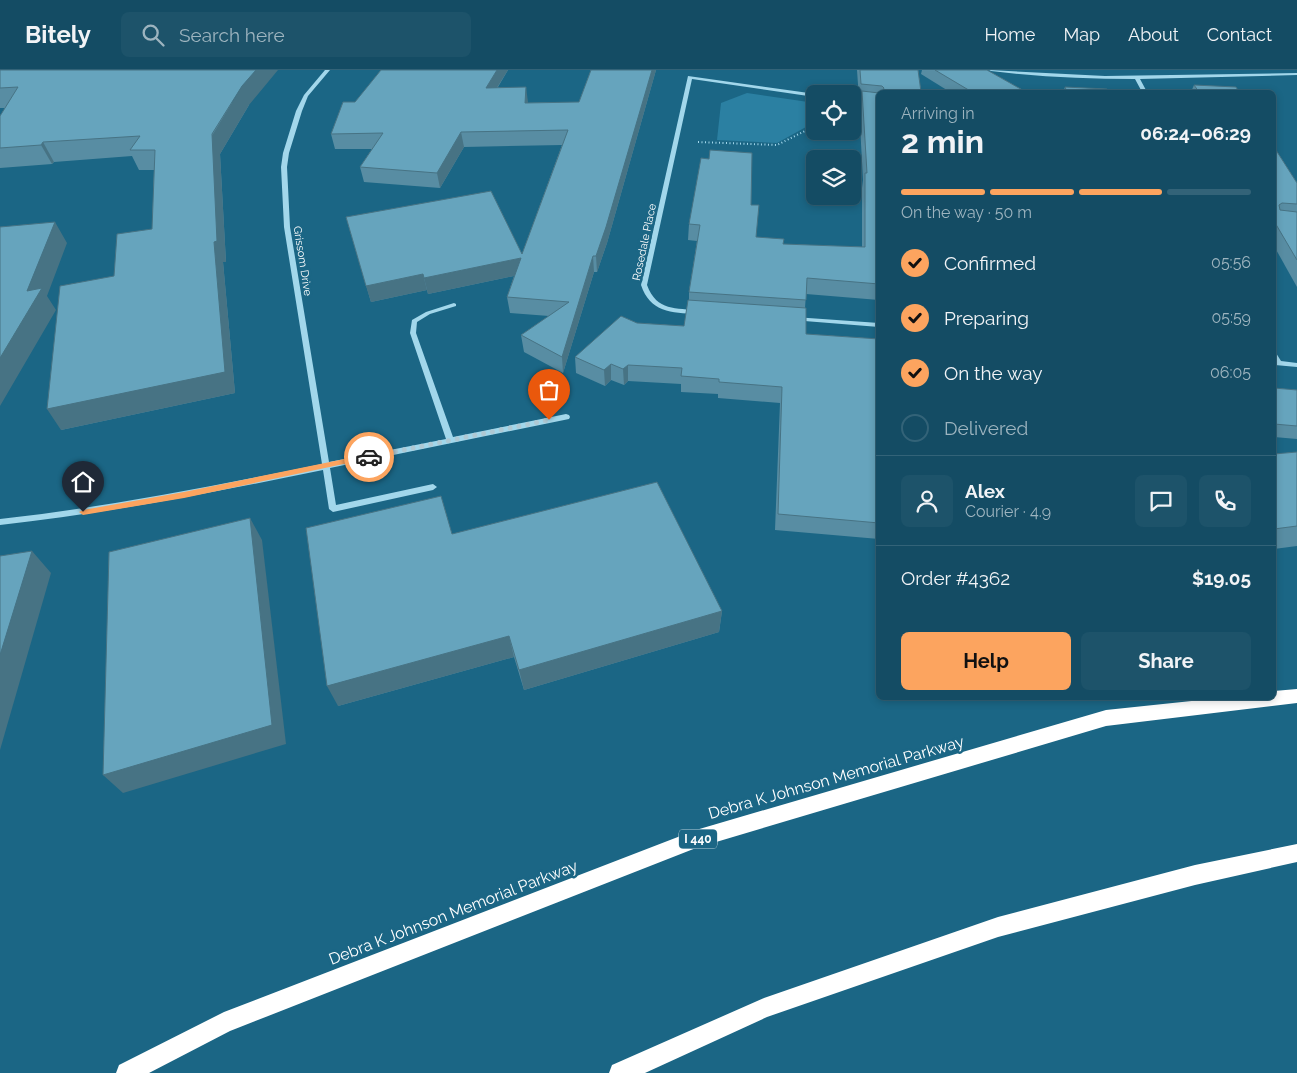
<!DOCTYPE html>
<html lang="en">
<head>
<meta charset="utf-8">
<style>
  body { margin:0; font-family:Raleway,sans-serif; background:#1d536a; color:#f1f3f6; height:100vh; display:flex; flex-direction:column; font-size:19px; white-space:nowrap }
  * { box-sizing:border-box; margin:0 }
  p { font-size:16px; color:#9db4bf }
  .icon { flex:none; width:28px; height:28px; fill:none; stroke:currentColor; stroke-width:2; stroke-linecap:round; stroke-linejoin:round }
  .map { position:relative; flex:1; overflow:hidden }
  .side { position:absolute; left:876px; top:20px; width:400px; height:610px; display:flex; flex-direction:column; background:#144c64; border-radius:8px; box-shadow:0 2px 8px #0003,0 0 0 1px #336378 }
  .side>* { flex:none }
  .buttons { position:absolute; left:806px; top:15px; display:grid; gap:10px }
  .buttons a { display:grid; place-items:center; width:55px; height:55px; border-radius:8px; background:#144c64; box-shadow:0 2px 8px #0003,0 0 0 1px #336378; font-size:25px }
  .pin { position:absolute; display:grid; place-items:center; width:42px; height:42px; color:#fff; margin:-51px -21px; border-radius:50% 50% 50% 0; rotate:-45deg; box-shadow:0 0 5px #0007 }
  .pin .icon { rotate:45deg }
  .courier { position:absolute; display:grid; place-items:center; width:50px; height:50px; margin:-25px; border:4px solid #fca45f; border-radius:50%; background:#fff; color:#222; box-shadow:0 1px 6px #0007 }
  .head em { font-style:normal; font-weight:700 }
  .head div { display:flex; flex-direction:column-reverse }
  .head { display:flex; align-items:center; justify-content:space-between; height:85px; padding:0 25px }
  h1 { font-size:32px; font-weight:700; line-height:38px }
  .bar { display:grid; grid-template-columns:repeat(4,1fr); gap:8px 5px; align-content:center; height:60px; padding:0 25px }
  .bar i { height:6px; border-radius:4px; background:#336378 }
  .bar .current { background:#fca45f }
  .bar p { grid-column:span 4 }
  .line { display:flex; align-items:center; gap:12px; padding:0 25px; border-top:1px solid #336378 }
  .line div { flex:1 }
  .round { display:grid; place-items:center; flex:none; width:52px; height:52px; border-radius:8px; background:#1d536a }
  ol { padding:0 25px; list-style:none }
  li { display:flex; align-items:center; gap:15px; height:55px }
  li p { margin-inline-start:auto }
  li .icon { padding:5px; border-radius:50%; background:#fca45f; color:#111; stroke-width:4 }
  li:last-child { color:#9db4bf }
  li i { width:28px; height:28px; border:2px solid #336378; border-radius:50% }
  .primary-button { display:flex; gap:10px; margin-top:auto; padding:10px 25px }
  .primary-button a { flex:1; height:58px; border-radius:8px; background:#fca45f; color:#111; font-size:20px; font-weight:700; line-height:58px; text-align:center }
  .primary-button a+a { background:#1d536a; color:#f1f3f6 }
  header { display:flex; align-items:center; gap:30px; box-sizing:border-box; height:70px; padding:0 25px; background:#144c64; border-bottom:1px solid #336378 }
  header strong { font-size:24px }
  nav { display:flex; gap:28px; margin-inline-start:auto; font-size:18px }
  .search { width:350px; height:45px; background:#1d536a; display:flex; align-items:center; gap:12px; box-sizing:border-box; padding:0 18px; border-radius:8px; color:#9db4bf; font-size:19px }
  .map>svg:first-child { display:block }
  .green { fill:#2b80a2 }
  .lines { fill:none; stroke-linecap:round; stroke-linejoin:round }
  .path { stroke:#a2d7eb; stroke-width:2; stroke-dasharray:1 2.5; stroke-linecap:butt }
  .minor { fill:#a2d7eb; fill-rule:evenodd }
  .highway { fill:#fff; fill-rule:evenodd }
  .wall { fill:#588da3 }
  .shaded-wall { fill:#477384 }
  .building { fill:#66a4bd; stroke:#477384 }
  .route { fill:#fca45f }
  .done { stroke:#afc9d4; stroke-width:5; stroke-dasharray:0 9 }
  .labels { text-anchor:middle; stroke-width:5; stroke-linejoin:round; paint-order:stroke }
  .far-street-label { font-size:11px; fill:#fff; stroke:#1b6685 }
  .shield { fill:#1b6685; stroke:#bbd1da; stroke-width:1 }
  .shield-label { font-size:12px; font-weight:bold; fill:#fff }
  .near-street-label { font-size:16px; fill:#fff; stroke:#1b6685 }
</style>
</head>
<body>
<header>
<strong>Bitely</strong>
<div class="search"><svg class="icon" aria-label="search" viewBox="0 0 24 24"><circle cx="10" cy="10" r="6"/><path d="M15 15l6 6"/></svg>Search here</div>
<nav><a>Home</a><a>Map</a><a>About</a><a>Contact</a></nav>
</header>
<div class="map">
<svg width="1297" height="1003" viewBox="0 0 1297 1003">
  <rect width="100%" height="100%" fill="#1b6685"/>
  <!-- green -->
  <polygon class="green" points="747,23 815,33 815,52 777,73 717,70 721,33"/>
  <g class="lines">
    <!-- path -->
    <polyline class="path" points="698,72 777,75 815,56"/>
    <!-- minor -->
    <g class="minor">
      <path d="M325 0H330L308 26 302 41 289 83 287 97 290 157 329 392 446 369 410 263 412 250 426 242 454 233 456 234V236L430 244 417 252 416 263 453 367 566 344 569 345 570 347 569 349 330 398 336 435 433 414 437 417 433 420 333 442 329 439 323 400C215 422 109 443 0 455V449C108 437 215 416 322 394L284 157 281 97 283 83 296 41 304 25Z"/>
      <path d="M989 0 1105 6 1297 3V5L1140 9 1147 22H1142L1135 9C1087 9 1039 7 991 1Z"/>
      <path d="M688 6 816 24 815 27 692 9 647 215C657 242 676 237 699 241V243L697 244C671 243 650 242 641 215Z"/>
      <polygon points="852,30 879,32 879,36 852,33"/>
      <polygon points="794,247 879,253 879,257 792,250 791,249"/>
      <polygon points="1274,283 1276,283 1281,291 1297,293 1297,297 1275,295 1274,292"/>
    </g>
    <!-- highway -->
    <g class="highway">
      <polygon points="1297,619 1297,633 1106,656 696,778 230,961 149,1003 116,1003 119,995 224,942 696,760 1106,640 1220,628 1274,628 1274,621"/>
      <polygon points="1297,774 1297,792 1195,815 998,867 767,947 645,1003 609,1003 612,995 764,928 998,847 1195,795"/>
    </g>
  </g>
  <!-- wall -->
  <g class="wall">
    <polygon points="0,0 249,35 220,84 226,192 223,192 235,323 61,360 114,206 152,159 154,100 139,100 132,86 54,92 52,94 0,98 0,46 5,38 0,38"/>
    <polygon points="381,0 508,0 498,17 528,33 579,32 591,0 656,0 607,173 597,202 594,202 563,303 524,282 521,265 549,246 510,243 507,227 514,206 428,224 427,220 371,232 346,147 522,184 562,75 464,77 440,118 364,112 360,97 372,79 335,79 331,64"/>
    <polygon points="857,0 918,0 921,22 879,22 879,230 806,224 805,238 806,264 879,269 879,469 775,460 780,333 718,328 718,324 681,322 681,314 628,311 624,315 611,310 605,316 576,303 575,287 637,253 684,256 689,230 689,222 697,171 688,170 689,154 751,135 756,167 783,174 862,177 862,118 863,110 859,36 860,29 859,29"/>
    <polygon points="922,0 987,0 1026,22 950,22 921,4"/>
    <polygon points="1194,15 1239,22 1191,22"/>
    <polygon points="1065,17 1109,22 1063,22"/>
    <polygon points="1274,77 1297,113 1297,217 1274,176"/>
    <polygon points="1274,318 1297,320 1297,369 1274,367"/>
    <polygon points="1297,382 1297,476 1274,479 1274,384"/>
    <polygon points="452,464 722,541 719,562 524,620 514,587 338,636"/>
  </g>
  <!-- shaded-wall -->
  <g class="shaded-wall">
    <polygon points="256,0 278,0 249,35 220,84 226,192 223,192 235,323 61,360 47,339 242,16"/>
    <polygon points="497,0 508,0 488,32 486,18"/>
    <polygon points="652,0 656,0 607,173 597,202 596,186"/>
    <polygon points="526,17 528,32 526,48 525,33"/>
    <polygon points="461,62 464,77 440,118 437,103"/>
    <polygon points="43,72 54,92 52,94 41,75"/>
    <polygon points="55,152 67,173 47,226 56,240 0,336 0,288"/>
    <polygon points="593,186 594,202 563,303 562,287"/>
    <polygon points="521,188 523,204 428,224 424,208"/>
    <polygon points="423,204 427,220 371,232 366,216"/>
    <polygon points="611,294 611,310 605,316 604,300"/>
    <polygon points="628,295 628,311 624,315 623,299"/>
    <polygon points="250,448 262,470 286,674 123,723 103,705"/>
    <polygon points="32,481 51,503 0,680 0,585"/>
    <polygon points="722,541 719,562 524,620 519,600"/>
    <polygon points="509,566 514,587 338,636 327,616"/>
  </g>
  <!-- building -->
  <g class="building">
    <polygon points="0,0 256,0 242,16 212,64 217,171 214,172 225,302 47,339 60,216 114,206 117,164 152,159 155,80 130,80 140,66 43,72 41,75 0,78 0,46 18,17 0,18"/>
    <polygon points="381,0 497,0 486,18 526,17 525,33 579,32 591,0 652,0 606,157 596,186 593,186 562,287 521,265 569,232 507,227 521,188 424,208 423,204 366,216 346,147 491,121 522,184 568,60 461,62 437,103 360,97 383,63 331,64 343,32 355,32"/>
    <polygon points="860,0 918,0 921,22 882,22 884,18 882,16 861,14"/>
    <polygon points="935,0 987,0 1026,22 972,22"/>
    <polygon points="1194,15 1236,17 1239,22 1199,22"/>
    <polygon points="1065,17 1107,19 1109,22 1067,22"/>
    <polygon points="862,21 879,23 879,214 807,208 806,230 689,222 700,155 689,154 701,88 709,89 710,80 752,83 751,135 759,135 756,167 784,169 783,174 865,177 865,103 867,103"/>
    <polygon points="1274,77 1297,113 1297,134 1282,133 1279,135 1280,140 1297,142 1297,190 1274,151"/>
    <polygon points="55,152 27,221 42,218 0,288 0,157"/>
    <polygon points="688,230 806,238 806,264 879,269 879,453 778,444 782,317 719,312 719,309 681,306 682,298 628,295 623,299 611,294 604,300 575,287 621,246 637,253 684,256"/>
    <polygon points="1274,318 1297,320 1297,356 1274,354"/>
    <polygon points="1297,382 1297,456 1274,459 1274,384"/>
    <polygon points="657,412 722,541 519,600 509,566 327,616 306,458 441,426 452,464"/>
    <polygon points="250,448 272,655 103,705 109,482"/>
    <polygon points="32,481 0,585 0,486"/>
  </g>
  <!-- route -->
  <polygon class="route" points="369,384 373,387 372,388 184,428 83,445 79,442 83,440 184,422"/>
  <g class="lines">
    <!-- done -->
    <polyline class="done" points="369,387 549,350"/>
  </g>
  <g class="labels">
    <!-- far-street labels -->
    <g class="far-street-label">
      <text transform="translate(644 172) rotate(-78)" y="4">Rosedale Place</text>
      <text transform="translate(303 191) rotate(81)" y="4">Grissom Drive</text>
    </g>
    <!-- shield labels -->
    <rect class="shield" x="679" y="759.5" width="38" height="19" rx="4"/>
    <g class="shield-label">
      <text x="698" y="773">I 440</text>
    </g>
    <!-- near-street labels -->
    <g class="near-street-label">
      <text transform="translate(836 707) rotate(-16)" y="6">Debra K Johnson Memorial Parkway</text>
      <text transform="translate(453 842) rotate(-21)" y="6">Debra K Johnson Memorial Parkway</text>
    </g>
  </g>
</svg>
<div class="buttons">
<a><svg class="icon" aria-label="locate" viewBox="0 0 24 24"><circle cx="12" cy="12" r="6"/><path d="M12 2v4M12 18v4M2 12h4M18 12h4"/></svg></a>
<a><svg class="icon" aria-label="layers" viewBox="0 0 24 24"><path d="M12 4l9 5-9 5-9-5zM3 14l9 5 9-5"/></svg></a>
</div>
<div class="pin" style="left:549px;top:350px;background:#ea580c"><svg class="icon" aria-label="bag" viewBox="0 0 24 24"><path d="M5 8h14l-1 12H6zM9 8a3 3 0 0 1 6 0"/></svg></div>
<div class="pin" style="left:83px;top:442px;background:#1f2937"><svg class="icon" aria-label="home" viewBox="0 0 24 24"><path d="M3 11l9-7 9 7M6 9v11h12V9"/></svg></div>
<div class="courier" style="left:369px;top:387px"><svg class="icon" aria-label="car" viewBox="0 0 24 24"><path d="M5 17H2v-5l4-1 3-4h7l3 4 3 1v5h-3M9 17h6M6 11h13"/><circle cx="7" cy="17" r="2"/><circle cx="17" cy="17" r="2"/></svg></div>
<section class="side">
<div class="head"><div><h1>2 min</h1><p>Arriving in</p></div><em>06:24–06:29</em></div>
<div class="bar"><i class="current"></i><i class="current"></i><i class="current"></i><i></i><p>On the way · 50 m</p></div>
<ol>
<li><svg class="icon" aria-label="check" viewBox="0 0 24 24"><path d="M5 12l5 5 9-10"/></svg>Confirmed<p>05:56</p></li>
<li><svg class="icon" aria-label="check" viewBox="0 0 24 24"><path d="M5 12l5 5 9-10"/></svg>Preparing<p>05:59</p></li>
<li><svg class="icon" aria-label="check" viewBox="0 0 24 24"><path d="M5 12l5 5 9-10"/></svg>On the way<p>06:05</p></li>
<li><i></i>Delivered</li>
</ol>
<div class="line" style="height:90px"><a class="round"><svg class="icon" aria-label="person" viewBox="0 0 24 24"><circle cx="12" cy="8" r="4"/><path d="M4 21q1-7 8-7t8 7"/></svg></a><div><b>Alex</b><p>Courier · 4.9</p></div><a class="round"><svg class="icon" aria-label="chat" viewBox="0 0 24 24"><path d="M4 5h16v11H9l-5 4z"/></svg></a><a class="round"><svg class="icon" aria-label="phone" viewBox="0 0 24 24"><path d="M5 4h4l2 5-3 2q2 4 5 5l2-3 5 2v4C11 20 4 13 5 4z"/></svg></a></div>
<div class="line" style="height:65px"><div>Order #4362</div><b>$19.05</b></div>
<div class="primary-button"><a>Help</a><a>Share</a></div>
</section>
</div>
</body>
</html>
